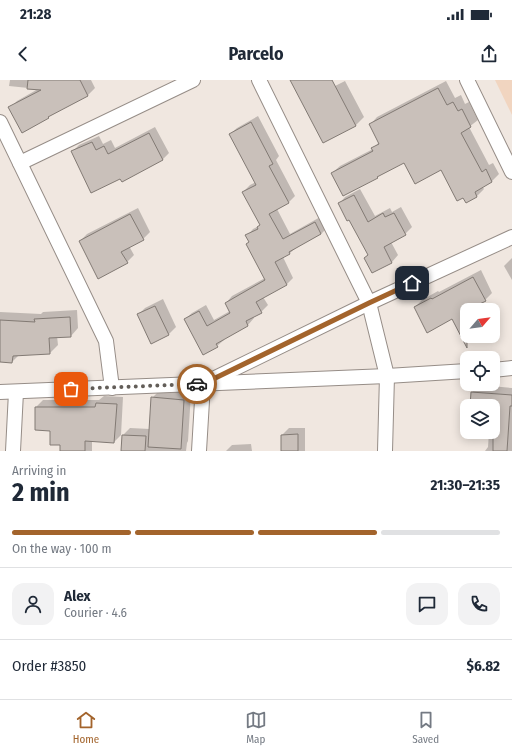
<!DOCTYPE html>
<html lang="en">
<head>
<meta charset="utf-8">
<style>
  body { margin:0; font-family:"Fira Sans Condensed",sans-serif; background:#f2f2f3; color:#1f2937; height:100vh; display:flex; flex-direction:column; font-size:15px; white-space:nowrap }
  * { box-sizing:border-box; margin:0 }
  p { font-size:13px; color:#747a83 }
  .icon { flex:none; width:22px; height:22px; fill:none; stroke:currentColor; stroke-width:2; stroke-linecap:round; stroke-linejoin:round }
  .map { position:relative; height:371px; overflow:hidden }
  .panel { display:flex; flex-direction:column; background:#fff; flex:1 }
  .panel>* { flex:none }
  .needle { width:26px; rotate:62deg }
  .fabs { position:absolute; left:460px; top:223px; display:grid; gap:8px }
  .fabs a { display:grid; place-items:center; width:40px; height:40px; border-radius:8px; background:#fff; box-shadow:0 2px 10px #0003; font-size:20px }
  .pin { position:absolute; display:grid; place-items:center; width:34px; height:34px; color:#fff; margin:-17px; border-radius:8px; box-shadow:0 2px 6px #0006 }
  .courier { position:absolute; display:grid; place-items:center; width:40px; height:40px; margin:-20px; border:3px solid #a3642c; border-radius:50%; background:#fff; color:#222; box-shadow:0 1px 5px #0007 }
  .headline em { font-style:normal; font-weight:700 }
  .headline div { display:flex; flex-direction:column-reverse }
  .headline { display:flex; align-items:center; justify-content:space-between; height:68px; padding:0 12px }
  h1 { font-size:26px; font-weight:700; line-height:30px }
  .bar { display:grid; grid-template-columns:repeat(4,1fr); gap:6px 4px; align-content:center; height:48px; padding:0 12px }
  .bar i { height:5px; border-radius:3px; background:#e0e1e3 }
  .bar .current { background:#a3642c }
  .bar p { grid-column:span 4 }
  .line { display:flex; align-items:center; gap:10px; padding:0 12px; border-top:1px solid #e0e1e3 }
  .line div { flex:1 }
  .round { display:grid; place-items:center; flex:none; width:42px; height:42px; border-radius:12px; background:#f2f2f3 }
  .status { display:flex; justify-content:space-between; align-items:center; height:28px; padding:0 20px; background:#fff; direction:ltr }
  .status svg { height:11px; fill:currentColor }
  header { display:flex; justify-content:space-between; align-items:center; height:52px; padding:0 12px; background:#fff; font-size:18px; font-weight:700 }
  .dock { display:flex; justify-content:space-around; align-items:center; height:56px; border-top:1px solid #e0e1e3; background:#fff; font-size:11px; color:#747a83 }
  .dock a { display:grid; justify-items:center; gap:2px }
  .dock .current { color:#a3642c }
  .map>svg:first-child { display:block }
  .green { fill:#f1d5c0 }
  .shadow { fill:#0003 }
  .building { fill:#c9c0ba; stroke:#827a74 }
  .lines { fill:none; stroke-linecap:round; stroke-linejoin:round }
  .minor-casing { stroke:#968d87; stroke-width:16 }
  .minor { stroke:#fff; stroke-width:14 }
  .done { stroke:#635e59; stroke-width:4; stroke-dasharray:0 7.2 }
  .route { stroke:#a3642c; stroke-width:5 }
</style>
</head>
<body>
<div class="status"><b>21:28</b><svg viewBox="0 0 49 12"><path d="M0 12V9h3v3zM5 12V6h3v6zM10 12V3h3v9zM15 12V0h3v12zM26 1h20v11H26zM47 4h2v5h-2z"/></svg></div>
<header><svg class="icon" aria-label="back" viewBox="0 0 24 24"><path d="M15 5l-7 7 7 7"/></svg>Parcelo<svg class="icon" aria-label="share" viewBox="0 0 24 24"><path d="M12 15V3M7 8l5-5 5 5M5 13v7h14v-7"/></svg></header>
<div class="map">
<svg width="512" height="371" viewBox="0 0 512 371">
  <rect width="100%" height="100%" fill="#f0e7e0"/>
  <!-- green -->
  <polygon class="green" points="495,0 512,0 512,35"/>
  <!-- shadow -->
  <g class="shadow">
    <polygon points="10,0 91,0 95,8 88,15 52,34 48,37 10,28 17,21 38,9 9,6"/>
    <polygon points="291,0 332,0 335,6 345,1 364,37 356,45 324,62"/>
    <polygon points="446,1 455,18 461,15 465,24 469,22 478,40 469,47 489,85 493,83 499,94 492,101 482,106 484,109 477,116 464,117 442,89 404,81 381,94 377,97 332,93 340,86 373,69 379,62 370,45 377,37"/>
    <polygon points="258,36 279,76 276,80 295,116 288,123 277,129 290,154 322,136 328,147 321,154 297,167 290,173 283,177 293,198 287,204 263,217 268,225 261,232 253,236 254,238 248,245 223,259 224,260 217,266 185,239 192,233 206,225 214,240 230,231 226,223 232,216 265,198 247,156 253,149 261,145 243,112 250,105 256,102 230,54 237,48"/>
    <polygon points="155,47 169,73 162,80 72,72 79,65 99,56 103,64 111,60 115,68"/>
    <polygon points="360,109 375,136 390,128 392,132 401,127 412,147 405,154 391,162 398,175 392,182 372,192 365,178 368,174 350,139 339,124 345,117"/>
    <polygon points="138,128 150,152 143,159 129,166 134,175 127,182 80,161 87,154"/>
    <polygon points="512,178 512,200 504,186"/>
    <polygon points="481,190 492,213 485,220 480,223 483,230 467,230 467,246 452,238 415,227 422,220 438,211 439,212"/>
    <polygon points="163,219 176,247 169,254 151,262 138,235 145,228"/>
    <polygon points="77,230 78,248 71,256 57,256 58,265 50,273 20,274 12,282 0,281 0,232 41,234 43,232"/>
    <polygon points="479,305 512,308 512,371 485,371 488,367 489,352 493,352 493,326 471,326 472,312"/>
    <polygon points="159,311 191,313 188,361 187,363 186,371 122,371 123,355 130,348 150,349 152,318"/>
    <polygon points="104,316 123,317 121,355 114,362 92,361 92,371 61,371 61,364 51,350 36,327 43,320 99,320"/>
    <polygon points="289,348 305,348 305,371 282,371 282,355"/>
    <polygon points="251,364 252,371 226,371 232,365"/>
  </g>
  <!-- building -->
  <g class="building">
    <polygon points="28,0 80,0 88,16 48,37 49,38 22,53 8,27 41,10 27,9"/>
    <polygon points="290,0 332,0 356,46 323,63"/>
    <polygon points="438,8 447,25 453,22 458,31 462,29 471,47 461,53 482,92 486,89 492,102 475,112 477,117 466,123 463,118 457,121 441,90 415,104 404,83 377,97 378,98 343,116 331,93 373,71 371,68 379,64 369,44"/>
    <polygon points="251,42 273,84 269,86 289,123 269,134 283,159 315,142 321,154 289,172 290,174 275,182 287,205 256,222 262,233 246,241 248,246 216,264 218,267 203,275 184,239 199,231 207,246 230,233 225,223 265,200 246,164 249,162 245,155 258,149 257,147 260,145 242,112 256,105 229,54"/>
    <polygon points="149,53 163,80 122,102 120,99 91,113 71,71 92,62 96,70 104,66 108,74"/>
    <polygon points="354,115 368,142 383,133 385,137 394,133 406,155 384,167 392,183 372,193 364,178 368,175 349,140 347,141 338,123"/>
    <polygon points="130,134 144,160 121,172 128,183 98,199 79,161"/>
    <polygon points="473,197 486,221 467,230 467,268 452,239 427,253 414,227 431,218 432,219"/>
    <polygon points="155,226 169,255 151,264 137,234"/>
    <polygon points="70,237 71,257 49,258 50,274 13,276 12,283 0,282 0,240 35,242 34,239"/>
    <polygon points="471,312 512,315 512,326 510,326 507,371 493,371 493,326 470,326"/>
    <polygon points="151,317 184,320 181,369 148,367"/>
    <polygon points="96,323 117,324 114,363 85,361 85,371 60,371 60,365 50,365 50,351 35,350 35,327 95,327"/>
    <polygon points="298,354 298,371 281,371 281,355"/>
    <polygon points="122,355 146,356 145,371 121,371"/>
  </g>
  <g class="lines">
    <defs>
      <g id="minor">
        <polyline points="259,0 369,223 387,296 385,371"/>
        <polyline points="467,0 512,92"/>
        <polyline points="0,42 106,261 112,308"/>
        <polyline points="20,83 193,0"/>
        <polyline points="493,290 512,288"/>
        <polyline points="0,312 387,296 467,291"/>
        <polyline points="13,371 16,312"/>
        <polyline points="199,371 203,304 369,223 512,157"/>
      </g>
    </defs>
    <!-- minor casing -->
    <use href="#minor" class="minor-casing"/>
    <!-- minor -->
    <use href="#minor" class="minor"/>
  </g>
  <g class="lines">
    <!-- done -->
    <polyline class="done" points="71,309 197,304"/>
    <!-- route -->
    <polyline class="route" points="197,304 203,304 369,223 412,203"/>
  </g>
</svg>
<div class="fabs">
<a><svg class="needle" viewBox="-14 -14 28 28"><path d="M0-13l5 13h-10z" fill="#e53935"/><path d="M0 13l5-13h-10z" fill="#747a83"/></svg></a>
<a><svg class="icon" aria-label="locate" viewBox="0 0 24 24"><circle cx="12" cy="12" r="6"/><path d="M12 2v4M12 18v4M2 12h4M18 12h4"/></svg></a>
<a><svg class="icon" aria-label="layers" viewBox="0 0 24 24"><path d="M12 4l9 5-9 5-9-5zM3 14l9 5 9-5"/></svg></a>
</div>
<div class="pin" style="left:71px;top:309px;background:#ea580c"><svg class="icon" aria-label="bag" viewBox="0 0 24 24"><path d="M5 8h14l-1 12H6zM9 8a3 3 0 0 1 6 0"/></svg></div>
<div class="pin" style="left:412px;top:203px;background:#1f2937"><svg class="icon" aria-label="home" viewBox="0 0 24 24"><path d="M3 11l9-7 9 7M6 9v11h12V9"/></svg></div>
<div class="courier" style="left:197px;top:304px"><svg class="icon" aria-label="car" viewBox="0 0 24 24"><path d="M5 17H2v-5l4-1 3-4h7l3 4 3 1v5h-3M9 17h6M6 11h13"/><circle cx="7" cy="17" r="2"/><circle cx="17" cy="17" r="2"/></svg></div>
</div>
<section class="panel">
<div class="headline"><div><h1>2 min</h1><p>Arriving in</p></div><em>21:30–21:35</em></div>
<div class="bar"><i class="current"></i><i class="current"></i><i class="current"></i><i></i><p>On the way · 100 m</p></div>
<div class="line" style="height:72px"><a class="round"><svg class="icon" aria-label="person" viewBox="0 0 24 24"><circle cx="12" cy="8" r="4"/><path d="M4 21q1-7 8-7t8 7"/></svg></a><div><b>Alex</b><p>Courier · 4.6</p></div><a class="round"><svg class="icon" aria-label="chat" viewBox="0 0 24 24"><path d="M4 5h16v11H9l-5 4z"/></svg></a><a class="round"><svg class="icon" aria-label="phone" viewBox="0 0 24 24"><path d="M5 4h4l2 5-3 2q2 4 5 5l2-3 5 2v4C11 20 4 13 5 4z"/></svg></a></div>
<div class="line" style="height:52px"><div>Order #3850</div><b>$6.82</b></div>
</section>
<nav class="dock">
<a class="current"><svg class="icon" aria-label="home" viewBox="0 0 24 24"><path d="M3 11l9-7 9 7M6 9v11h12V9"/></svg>Home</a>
<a><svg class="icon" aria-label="map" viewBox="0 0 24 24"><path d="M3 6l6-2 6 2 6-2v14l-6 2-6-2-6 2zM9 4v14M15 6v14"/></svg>Map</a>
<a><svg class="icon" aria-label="saved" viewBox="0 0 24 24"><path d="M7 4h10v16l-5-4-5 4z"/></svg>Saved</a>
</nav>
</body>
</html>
